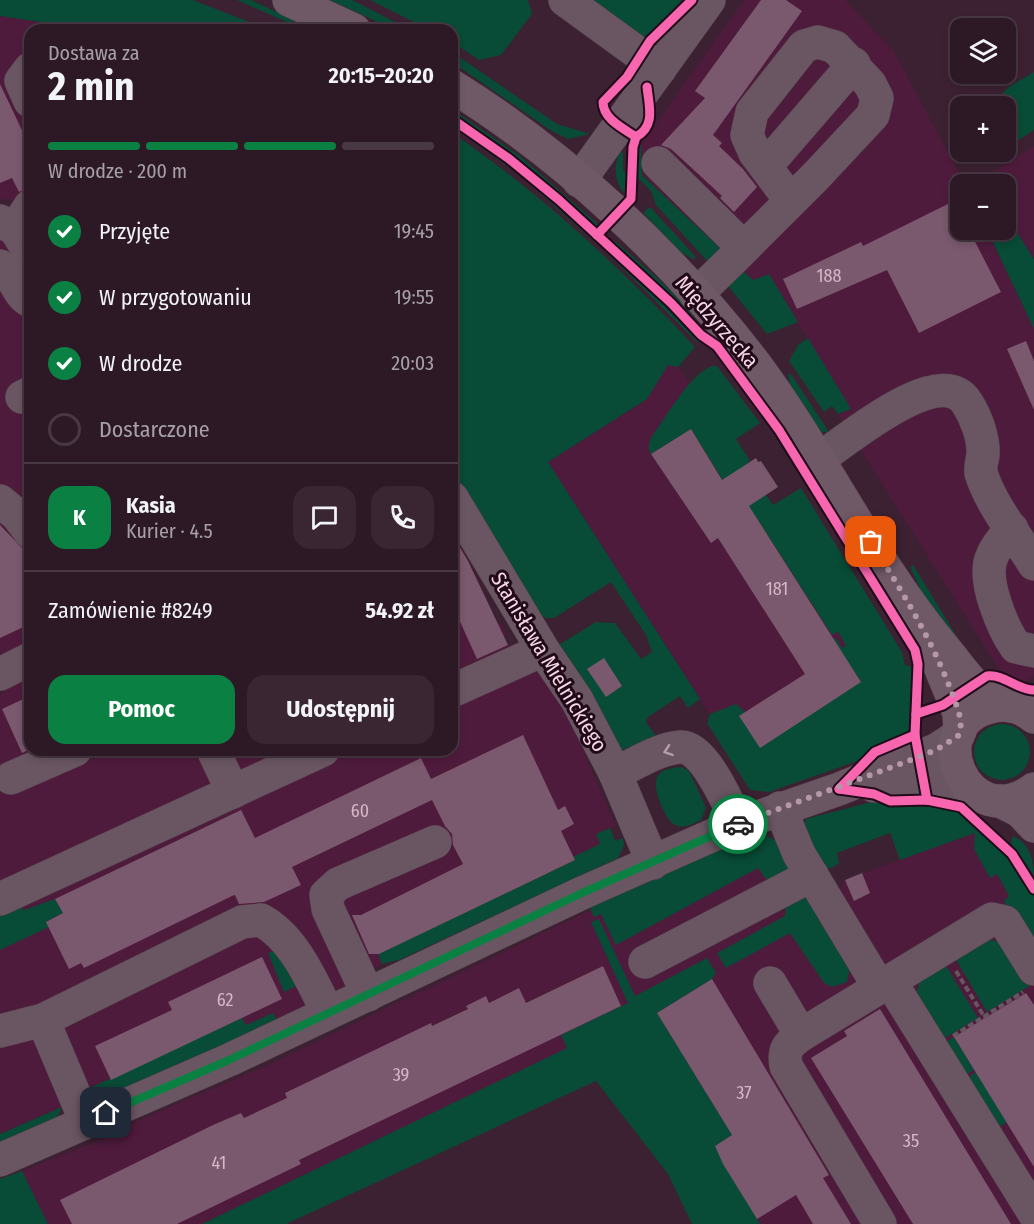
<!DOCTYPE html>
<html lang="pl">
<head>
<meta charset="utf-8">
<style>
  body { margin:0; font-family:"Fira Sans Condensed",sans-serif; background:#392632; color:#f1f3f6; height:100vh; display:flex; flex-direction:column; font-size:22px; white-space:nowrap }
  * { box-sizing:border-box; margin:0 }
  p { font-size:20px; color:#a7a0a7 }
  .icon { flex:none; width:33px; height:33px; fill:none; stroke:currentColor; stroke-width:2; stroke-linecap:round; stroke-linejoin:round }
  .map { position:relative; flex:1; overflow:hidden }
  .side { position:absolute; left:24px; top:24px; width:434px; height:732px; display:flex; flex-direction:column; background:#2d1926; border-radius:18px; box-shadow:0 3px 9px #0003,0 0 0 2px #483843 }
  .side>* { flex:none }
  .fabs { position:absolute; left:950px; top:18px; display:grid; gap:12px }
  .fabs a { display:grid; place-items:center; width:66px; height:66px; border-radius:12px; background:#2d1926; box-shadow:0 3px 9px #0003,0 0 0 2px #483843; font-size:30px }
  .pin { position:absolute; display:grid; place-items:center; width:51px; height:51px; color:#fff; margin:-26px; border-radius:12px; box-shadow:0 3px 9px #0006 }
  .courier { position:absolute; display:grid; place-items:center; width:60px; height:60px; margin:-30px; border:4px solid #0b8043; border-radius:50%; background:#fff; color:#222; box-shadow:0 2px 8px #0007 }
  .overview em { font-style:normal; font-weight:700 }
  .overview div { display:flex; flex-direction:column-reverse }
  .overview { display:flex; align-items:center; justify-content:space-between; height:102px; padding:0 24px }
  h1 { font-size:39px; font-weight:700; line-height:45px }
  .bar { display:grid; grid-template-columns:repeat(4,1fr); gap:9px 6px; align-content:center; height:72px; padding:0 24px }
  .bar i { height:8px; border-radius:4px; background:#483843 }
  .bar .current { background:#0b8043 }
  .bar p { grid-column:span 4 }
  .line { display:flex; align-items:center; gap:15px; padding:0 24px; border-top:2px solid #483843 }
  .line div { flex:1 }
  .round { display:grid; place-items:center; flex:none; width:63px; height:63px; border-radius:18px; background:#392632 }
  ol { padding:0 24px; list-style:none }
  li { display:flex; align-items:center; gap:18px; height:66px }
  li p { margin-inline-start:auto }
  li .icon { padding:6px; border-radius:50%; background:#0b8043; color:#fff; stroke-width:4 }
  li:last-child { color:#a7a0a7 }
  li i { width:33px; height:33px; border:3px solid #483843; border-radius:50% }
  .primary-button { display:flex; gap:12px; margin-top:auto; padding:12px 24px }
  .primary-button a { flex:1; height:69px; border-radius:18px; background:#0b8043; color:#fff; font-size:24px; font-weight:700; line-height:69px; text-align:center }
  .primary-button a+a { background:#392632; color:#f1f3f6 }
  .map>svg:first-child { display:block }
  .built { fill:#4f1b3c }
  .green { fill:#084b36 }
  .building { fill:#7a586d }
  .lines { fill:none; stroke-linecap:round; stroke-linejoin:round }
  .minor-casing { stroke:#543d4b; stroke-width:34 }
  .major-casing { stroke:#543d4b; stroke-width:34 }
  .path { stroke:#675560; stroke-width:4; stroke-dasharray:6 3; stroke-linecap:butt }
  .minor { stroke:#6a5662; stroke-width:33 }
  .major { stroke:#705967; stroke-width:33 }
  .cycleway-casing { stroke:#210b18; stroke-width:13 }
  .cycleway { stroke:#f766af; stroke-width:9 }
  .oneway { stroke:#b79cab }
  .done { stroke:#b597a8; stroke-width:6; stroke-dasharray:0 10.8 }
  .route { stroke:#0b8043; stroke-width:8 }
  .labels { text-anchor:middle; stroke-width:6; stroke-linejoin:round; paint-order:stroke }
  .number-label { font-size:18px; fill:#d7b6c8 }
  .street-label { font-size:21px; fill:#f6d6e7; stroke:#210b18 }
</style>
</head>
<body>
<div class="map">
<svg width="1034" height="1224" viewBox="0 0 1034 1224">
  <rect width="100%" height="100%" fill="#3c2132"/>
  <!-- built -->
  <g class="built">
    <polygon points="744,0 845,0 893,50 965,184 960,184 960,230 987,230 1031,323 1034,329 1034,675 1025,683 1001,672 838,414 850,409 769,275 753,280 642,175 641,145"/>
    <polygon points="0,16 95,30 30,30 30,215 8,198 0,201"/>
    <polygon points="1034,146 1034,259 1005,214 1005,184 986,184 983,179"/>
    <polygon points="0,237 30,279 30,648 0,663"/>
    <polygon points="668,364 678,367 684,375 894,701 707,723 710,714 548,462 647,399"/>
    <polygon points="452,525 467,550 464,552 498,624 501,623 506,634 504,636 508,647 523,649 567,714 616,826 596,834 602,847 348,982 346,990 108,1101 85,1090 62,1107 0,1134 0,695 30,673 30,750 452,750"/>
    <polygon points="975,832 1034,928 1034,1224 740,1224 640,1014 202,1224 48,1224 22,1171 128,1129 132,1123 266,1066 591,910 758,840 802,911 840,888 845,880"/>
  </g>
  <!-- green -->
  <g class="green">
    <polygon points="0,0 193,0 269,30 95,30 0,16"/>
    <polygon points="237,0 251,0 316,30 305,30"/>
    <polygon points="330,0 352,0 411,30 395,30"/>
    <polygon points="370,0 528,0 532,14 501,55 479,60 452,42 452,30 430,30"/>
    <polygon points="589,0 682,0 647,38 641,39"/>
    <polygon points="452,52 557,124 590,134 568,139 550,130 452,62"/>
    <polygon points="1034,72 1034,130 1005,149 1005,106 989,106 1010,86"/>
    <polygon points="452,109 520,156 599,225 593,225 533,173 452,115"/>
    <path d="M452 122C505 157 553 198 600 241L597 244 521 176 452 126Z"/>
    <path d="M452 133C541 193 622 269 695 347L678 367 668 365 647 399 548 462 700 699 688 708 680 696 648 717 646 722 656 736 622 750 617 745 557 646 596 622 615 623 641 659 652 652 646 635 611 582 554 618H545L539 614 452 482Z"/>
    <polygon points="638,143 641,145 642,175 724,252 708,262 656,205 651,191 637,177"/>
    <path d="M620 151 623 153V170L630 177 627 196C614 183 613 167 620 151Z"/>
    <polygon points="648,208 651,208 695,256 695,260 680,252 643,213"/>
    <polygon points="1005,214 1034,259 1034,329 987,230 1005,230"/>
    <path d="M615 241C632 256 700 312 700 330L612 244Z"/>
    <polygon points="607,249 700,340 698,343 605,251"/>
    <polygon points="741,269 753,280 769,274 798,322 767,334 728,286"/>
    <polygon points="808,338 851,409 838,414 832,406 824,412 789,361 798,345"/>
    <path d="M712 366H717L760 423 736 439 750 461 745 465 773 505 801 488 902 652 905 665 915 668 911 728C902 742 879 743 866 758L769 792 750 790 707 723 710 714 736 704 745 712 740 716 861 681 832 640 836 638 842 648 846 646 838 632 832 635 754 514 746 518 691 429 651 454C647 447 649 443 652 436 667 416 689 375 712 366Z"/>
    <polygon points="788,374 791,374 827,429 828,433 819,431 790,386"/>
    <polygon points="806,480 888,611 914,659 804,481"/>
    <polygon points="913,565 962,645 924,597 910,567"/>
    <circle cx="1002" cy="752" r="28"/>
    <path d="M682 767 689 771 706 808 701 820C679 832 671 828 661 805 652 782 652 768 682 767Z"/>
    <polygon points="879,800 946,806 971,819 1010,858 1034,897 1034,952 1004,901 1009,896 997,874 990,878 974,849 975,833 900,860 890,833 837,853 839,863 832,868 821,868 804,827 806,819"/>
    <polygon points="610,828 615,841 623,838 624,845 618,858 399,960 382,964 378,954 575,860 573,857 600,844 596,834"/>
    <path d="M759 834C781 840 790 850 788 874L771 880 765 878 758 868 616 945 601 914 594 917 588 903 741 835Z"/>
    <path d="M1013 836C1032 844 1034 865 1034 883L1011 844Z"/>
    <polygon points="804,894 850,967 847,982 832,987 824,983 790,933 726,968 717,953 785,916 786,904"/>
    <polygon points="55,899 63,913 47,921 49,927 0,950 0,913 19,904 24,910"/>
    <polygon points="599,919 635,996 707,958 716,973 712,979 657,1013 732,1135 715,1146 760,1224 692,1224 668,1174 596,1081 286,1224 202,1224 567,1048 561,1035 628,1003 591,922"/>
    <path d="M988 939C1011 943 1020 967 1031 985L987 1012 953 955Z"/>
    <polygon points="274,951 285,962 296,986 284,992 268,953"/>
    <polygon points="943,961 978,1018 940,1041 916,994 920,980"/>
    <polygon points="273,1013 278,1022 108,1101 85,1090 242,1018 246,1025"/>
    <polygon points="954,1037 974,1070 962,1077 942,1044"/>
    <polygon points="976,1072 1007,1122 995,1130 964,1080"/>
    <polygon points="62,1107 53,1126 0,1148 0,1134"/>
    <polygon points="22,1171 48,1224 0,1224 0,1179"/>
  </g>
  <!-- building -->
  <g class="building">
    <polygon points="761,0 786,0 802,11 713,135 722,143 719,146 743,169 757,187 734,212 720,198 722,196 695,171 671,149 661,145 705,98 695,91"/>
    <polygon points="0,84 30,147 30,187 19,192 12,178 0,183"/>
    <polygon points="954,201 960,212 960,230 969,230 1001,292 919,333 887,270 797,309 783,279 861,242 863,246"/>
    <polygon points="1026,341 1034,361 1034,410 1007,349"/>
    <polygon points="691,429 722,480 756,458 758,462 761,461 778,487 749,506 861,682 760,748 739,716 805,674 718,538 711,543 651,454"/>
    <polygon points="0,525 30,556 30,624 0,638"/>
    <polygon points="452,534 468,561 508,645 477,659 452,604"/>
    <polygon points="604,658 622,686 606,697 587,669"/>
    <polygon points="30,696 30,749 22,753 2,709"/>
    <polygon points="523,735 558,810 565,806 574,824 561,831 575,860 379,954 369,954 352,915 361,915 463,864 453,845 452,834 445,826 432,800 292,867 301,885 264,902 239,904 235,895 232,896 84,968 81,963 69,969 46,922 63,913 55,899 241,810 255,838 421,758 431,779"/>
    <polygon points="862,873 870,893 854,901 845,880"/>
    <polygon points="262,957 282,999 111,1080 95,1046 172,1010 168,1002"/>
    <polygon points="603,966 621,1006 299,1160 301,1164 177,1224 72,1224 60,1200 213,1125 241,1113 244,1118 287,1098 285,1093 431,1023 432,1026 468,1009 466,1006 486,996 489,1003 519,988 526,1003"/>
    <polygon points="712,979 829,1175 823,1178 851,1224 813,1224 796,1195 757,1219 723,1164 715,1146 732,1135 657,1013"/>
    <polygon points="1026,993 1034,1005 1034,1167 954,1037"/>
    <polygon points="880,1009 1011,1224 913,1224 811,1058 847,1036 844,1031"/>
  </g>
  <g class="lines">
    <defs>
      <g id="minor">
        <polyline points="565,0 660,69"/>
        <polyline points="30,69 21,81 30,101"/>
        <polyline points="658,163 744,248"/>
        <polyline points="766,166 854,64"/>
        <polyline points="579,181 709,0"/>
        <polyline points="0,221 15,229 30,253"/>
        <polyline points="15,229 30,206"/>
        <path d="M0 266C15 273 15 293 30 301"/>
        <polyline points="696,295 733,259 817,175 873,115 877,98 870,84 835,47 818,42 804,46 752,112 747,135 755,153 791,201"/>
        <polyline points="22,397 30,393"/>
        <path d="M819 459C846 441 941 360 967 403 976 417 984 438 983 455 982 461 980 467 981 473 991 505 1016 535 1034 564"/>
        <polyline points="452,498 543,650 577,700 615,773 653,863"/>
        <polyline points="0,501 17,515 30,532"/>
        <path d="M1012 529C1003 538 995 547 991 559 983 582 1003 629 1016 647L1034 651"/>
        <polyline points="0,674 30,659"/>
        <polyline points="452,691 543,650"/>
        <polyline points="213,750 233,792"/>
        <path d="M615 773C634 765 659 748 681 747 704 746 729 805 738 824"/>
        <polyline points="11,778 75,750"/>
        <polyline points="874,786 945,780 967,785"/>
        <polyline points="780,808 799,854 879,987"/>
        <polyline points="0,899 323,750"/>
        <polyline points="645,962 812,875"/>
        <polyline points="890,981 1034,1213"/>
        <path d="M770 983 801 1035C788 1044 783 1050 786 1066L880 1224"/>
        <polyline points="368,995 328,909 326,895 338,884 435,842"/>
        <polyline points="0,1031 43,1020"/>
        <polyline points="801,1035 992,919 1005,922 1034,969"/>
        <path d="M86 1122 43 1020 242 922 261 920C295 939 311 980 328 1013"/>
        <polyline points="0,1160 229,1060 582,893 738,824 839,789 936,750 958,736"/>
      </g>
      <g id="major">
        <polyline points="289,0 354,30"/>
        <path d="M452 86C565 156 674 258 755 364 823 455 871 561 944 648 957 663 970 684 986 695 994 700 1003 703 1011 706"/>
        <polyline points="934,652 959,713 960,731"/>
        <path d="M1034 717C1022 707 1006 703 990 707 919 725 967 838 1034 789"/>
        <polyline points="1000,801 1020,811 1034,826"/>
      </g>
    </defs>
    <!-- minor casing -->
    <use href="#minor" class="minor-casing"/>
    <!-- major casing -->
    <use href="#major" class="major-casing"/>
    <!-- path -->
    <g class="path">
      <polyline points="956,971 985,1018"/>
      <polyline points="953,1036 1023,992"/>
    </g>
    <!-- minor -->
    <use href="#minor" class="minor"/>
    <!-- major -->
    <use href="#major" class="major"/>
    <defs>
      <g id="cycleway">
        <polyline points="452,119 508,158 559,200 671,303 701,335 717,346 779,430 915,650 918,664 915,735 927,800"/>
        <path d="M636 137C623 128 603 119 603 102L627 77 650 41 692 0"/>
        <path d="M597 235 631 199 633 147 636 137C656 126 649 106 647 87"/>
        <path d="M916 714 943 705 987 676C1004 674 1017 690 1034 690"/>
        <polyline points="839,789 874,794 890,801 927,800 961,807 1012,854 1034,889"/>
        <polyline points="839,789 875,752 915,735"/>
      </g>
    </defs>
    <!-- cycleway casing -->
    <use href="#cycleway" class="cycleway-casing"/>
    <!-- cycleway -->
    <use href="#cycleway" class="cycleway"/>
  </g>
  <!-- one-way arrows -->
  <defs><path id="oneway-chevron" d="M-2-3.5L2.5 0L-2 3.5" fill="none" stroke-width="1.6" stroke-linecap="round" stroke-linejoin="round" transform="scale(1.5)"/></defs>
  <use class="oneway" href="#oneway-chevron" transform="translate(668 751) rotate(161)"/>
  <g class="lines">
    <!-- done -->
    <path class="done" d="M738 824 908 761 936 750 958 736 961 724 959 713C939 651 905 596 871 542"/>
    <!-- route -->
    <polyline class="route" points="106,1113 229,1060 582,893 738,824"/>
  </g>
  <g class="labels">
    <!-- number labels -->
    <g class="number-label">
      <text x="829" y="282">188</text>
      <text x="777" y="595">181</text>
      <text x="360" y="817">60</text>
      <text x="225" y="1006">62</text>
      <text x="401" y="1081">39</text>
      <text x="744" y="1099">37</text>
      <text x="911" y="1147">35</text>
      <text x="219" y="1169">41</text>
    </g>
    <!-- street labels -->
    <g class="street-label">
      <text transform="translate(717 322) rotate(49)" y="7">Międzyrzecka</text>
      <text transform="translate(549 662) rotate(59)" y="7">Stanisława Mielnickiego</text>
    </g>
  </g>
</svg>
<div class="fabs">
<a><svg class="icon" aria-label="layers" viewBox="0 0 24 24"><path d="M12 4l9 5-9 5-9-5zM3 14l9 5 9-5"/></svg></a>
<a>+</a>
<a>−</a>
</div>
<div class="pin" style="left:871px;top:542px;background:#ea580c"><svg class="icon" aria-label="bag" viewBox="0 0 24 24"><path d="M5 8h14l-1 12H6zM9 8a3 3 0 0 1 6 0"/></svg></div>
<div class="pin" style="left:106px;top:1113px;background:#1f2937"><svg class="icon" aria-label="home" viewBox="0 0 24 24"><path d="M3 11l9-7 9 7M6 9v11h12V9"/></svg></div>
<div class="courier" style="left:738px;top:824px"><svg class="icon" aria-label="car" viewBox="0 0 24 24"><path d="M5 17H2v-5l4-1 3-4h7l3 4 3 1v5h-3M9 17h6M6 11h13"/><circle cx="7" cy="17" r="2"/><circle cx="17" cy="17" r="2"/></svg></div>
<section class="side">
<div class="overview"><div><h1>2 min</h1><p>Dostawa za</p></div><em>20:15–20:20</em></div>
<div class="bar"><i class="current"></i><i class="current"></i><i class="current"></i><i></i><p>W drodze · 200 m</p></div>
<ol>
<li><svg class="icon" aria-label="check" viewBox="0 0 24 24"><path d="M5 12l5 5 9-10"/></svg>Przyjęte<p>19:45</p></li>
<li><svg class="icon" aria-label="check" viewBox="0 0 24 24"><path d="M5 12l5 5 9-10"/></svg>W przygotowaniu<p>19:55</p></li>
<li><svg class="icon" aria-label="check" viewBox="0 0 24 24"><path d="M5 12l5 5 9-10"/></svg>W drodze<p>20:03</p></li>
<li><i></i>Dostarczone</li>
</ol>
<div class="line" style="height:108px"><b class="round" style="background:#0b8043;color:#fff">K</b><div><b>Kasia</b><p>Kurier · 4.5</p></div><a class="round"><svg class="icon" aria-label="chat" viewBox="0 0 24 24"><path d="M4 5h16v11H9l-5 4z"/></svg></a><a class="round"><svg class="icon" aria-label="phone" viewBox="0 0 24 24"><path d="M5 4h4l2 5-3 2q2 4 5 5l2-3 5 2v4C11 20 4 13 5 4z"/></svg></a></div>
<div class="line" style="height:78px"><div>Zamówienie #8249</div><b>54.92 zł</b></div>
<div class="primary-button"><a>Pomoc</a><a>Udostępnij</a></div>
</section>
</div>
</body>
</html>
